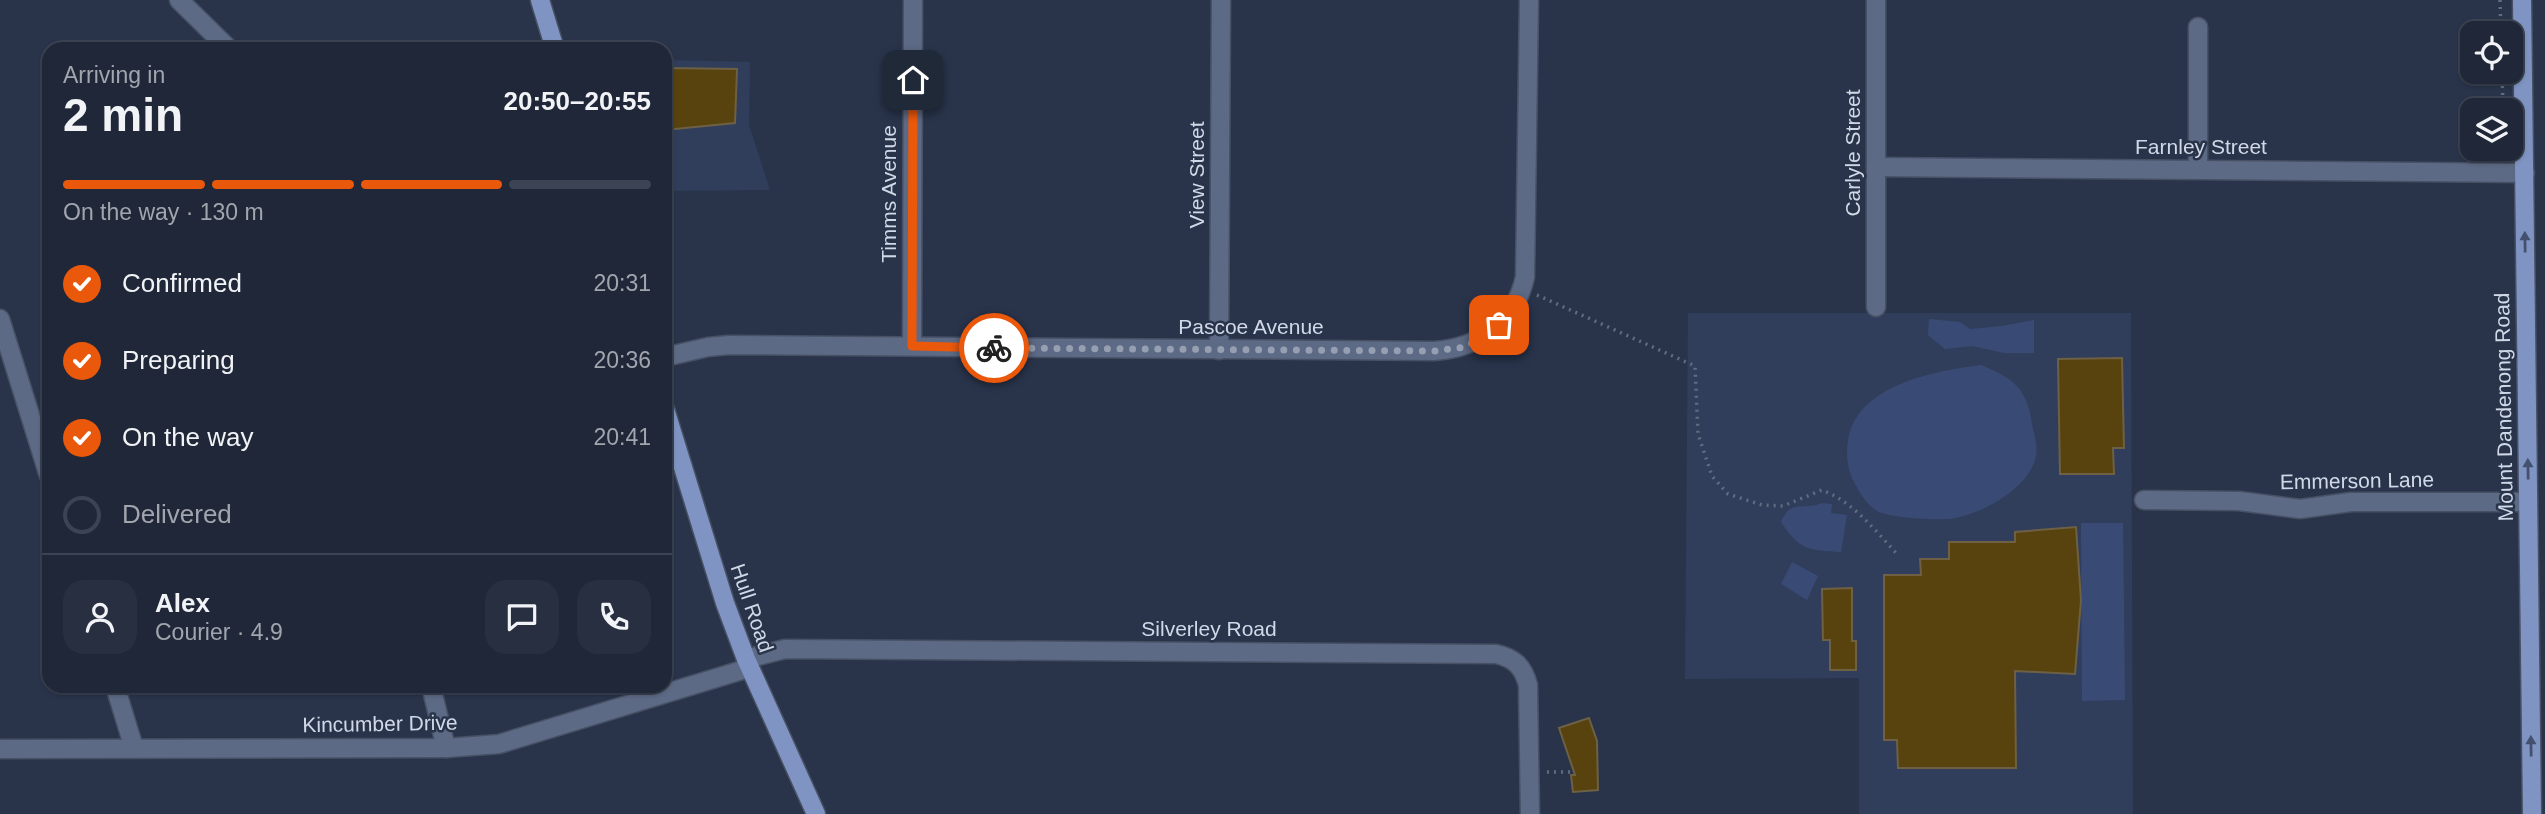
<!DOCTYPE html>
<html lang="en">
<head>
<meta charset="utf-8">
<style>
  body { margin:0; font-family:Arial,sans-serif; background:#272f40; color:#f1f3f6; height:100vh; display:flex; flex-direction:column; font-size:26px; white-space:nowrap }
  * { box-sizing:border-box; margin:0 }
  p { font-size:23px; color:#a1a5ae }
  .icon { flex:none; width:38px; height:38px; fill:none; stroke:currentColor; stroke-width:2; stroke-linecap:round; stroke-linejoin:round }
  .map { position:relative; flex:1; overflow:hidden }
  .drawer { position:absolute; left:42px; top:42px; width:630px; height:651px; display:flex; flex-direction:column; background:#1f2738; border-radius:21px; box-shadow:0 2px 5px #0004,0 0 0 2px #3c4453 }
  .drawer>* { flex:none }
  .buttons { position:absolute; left:2460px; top:21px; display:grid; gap:14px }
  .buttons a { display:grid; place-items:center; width:63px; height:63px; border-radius:14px; background:#1f2738; box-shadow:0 2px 5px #0004,0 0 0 2px #3c4453; font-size:35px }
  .pin { position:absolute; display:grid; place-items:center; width:60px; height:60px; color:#fff; margin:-30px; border-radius:14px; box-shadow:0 4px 10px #0006 }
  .courier { position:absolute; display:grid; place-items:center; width:70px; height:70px; margin:-35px; border:5px solid #ea580c; border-radius:50%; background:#fff; color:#222; box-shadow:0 2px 9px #0007 }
  .head em { font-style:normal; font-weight:700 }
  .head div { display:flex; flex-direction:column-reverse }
  .head { display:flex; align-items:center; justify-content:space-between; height:119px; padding:0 21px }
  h1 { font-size:46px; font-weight:700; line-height:52px }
  .bar { display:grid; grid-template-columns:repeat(4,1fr); gap:10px 7px; align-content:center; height:84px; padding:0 21px }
  .bar i { height:9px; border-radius:5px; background:#3c4453 }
  .bar .active { background:#ea580c }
  .bar p { grid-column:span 4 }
  .line { display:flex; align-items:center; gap:18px; padding:0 21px; border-top:2px solid #3c4453 }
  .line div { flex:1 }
  .round { display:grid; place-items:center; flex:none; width:74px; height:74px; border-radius:21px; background:#272f40 }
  ol { padding:0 21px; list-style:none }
  li { display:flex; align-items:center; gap:21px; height:77px }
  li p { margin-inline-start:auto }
  li .icon { padding:7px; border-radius:50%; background:#ea580c; color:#fff; stroke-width:4 }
  li:last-child { color:#a1a5ae }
  li i { width:38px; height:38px; border:4px solid #3c4453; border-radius:50% }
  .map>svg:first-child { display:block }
  .built { fill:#303e5b }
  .green { fill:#394b75 }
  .building { fill:#58430e; stroke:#6d6044; stroke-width:2 }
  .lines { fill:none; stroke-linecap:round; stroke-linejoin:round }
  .minor-casing { stroke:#475064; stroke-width:21 }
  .primary-casing { stroke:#475064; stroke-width:21 }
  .path { stroke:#626c80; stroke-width:3.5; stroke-dasharray:2 5; stroke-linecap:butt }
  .minor { stroke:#5d6a85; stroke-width:18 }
  .primary { stroke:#7f94c2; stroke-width:18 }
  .oneway { fill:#43516f }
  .done { stroke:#969fb1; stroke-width:7; stroke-dasharray:0 12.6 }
  .route { stroke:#ea580c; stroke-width:9 }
  .labels { text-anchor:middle; stroke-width:5; stroke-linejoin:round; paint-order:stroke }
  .street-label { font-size:21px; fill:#d1d9e8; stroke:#29344b }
</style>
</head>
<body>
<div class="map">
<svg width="2545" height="814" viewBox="0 0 2545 814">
  <rect width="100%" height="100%" fill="#29344b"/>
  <!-- built -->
  <g class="built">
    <polygon points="665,60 750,62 749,125 770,190 665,191"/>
    <polygon points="1688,313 2131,313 2133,814 1859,814 1859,678 1685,679"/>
  </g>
  <!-- green -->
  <g class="green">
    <polygon points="1929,319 1960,322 1970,329 2002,326 2034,320 2034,353 2004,353 1972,346 1945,349 1928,335"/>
    <path d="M1981 365C2013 378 2027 388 2032 424 2034 434 2038 447 2036 456 2030 487 1985 512 1956 518 1941 521 1896 518 1882 513 1868 509 1858 490 1852 478 1847 467 1846 453 1848 441 1856 385 1934 371 1981 365Z"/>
    <path d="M1822 503 1832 504 1831 513 1847 515 1841 552C1809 550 1800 551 1781 522 1791 498 1804 511 1822 503Z"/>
    <polygon points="2081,523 2123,523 2125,700 2082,701"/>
    <polygon points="1792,562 1818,576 1807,600 1781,584"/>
  </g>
  <!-- building -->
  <g class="building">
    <polygon points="665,68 737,69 735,123 665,130"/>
    <polygon points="2122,358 2124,448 2113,448 2114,474 2060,474 2058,359"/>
    <polygon points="2076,527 2081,600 2075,674 2015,671 2016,768 1898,768 1897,740 1884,740 1884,575 1921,575 1920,559 1949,559 1949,542 2015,542 2015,532"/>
    <polygon points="1852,588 1852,641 1856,641 1856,670 1830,670 1830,640 1823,640 1822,589"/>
    <polygon points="1589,718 1597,741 1598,790 1573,792 1571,775 1575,775 1559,728"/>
  </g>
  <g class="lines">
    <defs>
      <g id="minor">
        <polyline points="179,0 229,49"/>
        <polyline points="1876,0 1876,307"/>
        <polyline points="2198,27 2198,169"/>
        <polyline points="1876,167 2525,173"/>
        <polyline points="0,319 49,476"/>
        <polyline points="912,346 913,0"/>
        <polyline points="1219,350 1221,0"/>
        <path d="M665 357 708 347 729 345 1434 351C1480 348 1515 322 1525 277L1529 0"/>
        <polyline points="2144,500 2239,501 2300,509 2351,502 2528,502"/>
        <path d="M746 659 785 649 1496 654C1514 658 1523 666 1528 685L1530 814"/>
        <polyline points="115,686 134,748"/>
        <polyline points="431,686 446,748"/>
        <polyline points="0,749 446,748 499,744 749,668"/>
      </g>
      <g id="primary">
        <polyline points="540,0 555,49"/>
        <polyline points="2522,0 2532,814"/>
        <polyline points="665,409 725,603 746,659 816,814"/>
      </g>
    </defs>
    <!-- minor casing -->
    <use href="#minor" class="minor-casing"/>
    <!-- primary casing -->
    <use href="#primary" class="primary-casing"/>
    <!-- path -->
    <g class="path">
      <polyline points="2500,0 2501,33"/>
      <polyline points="2502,72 2503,110"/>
      <path d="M1537 295 1695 366 1698 434 1712 476 1728 494 1762 505 1783 506 1822 490C1853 502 1874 529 1897 554"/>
      <polyline points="1547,772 1574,772"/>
    </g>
    <!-- minor -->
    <use href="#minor" class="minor"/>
    <!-- primary -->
    <use href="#primary" class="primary"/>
  </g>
  <!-- one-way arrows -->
  <defs><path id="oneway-solid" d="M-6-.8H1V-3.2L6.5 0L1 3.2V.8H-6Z" transform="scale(1.75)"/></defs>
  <g class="oneway">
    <use href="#oneway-solid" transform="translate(2525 242) rotate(-91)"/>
    <use href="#oneway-solid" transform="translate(2528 469) rotate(-91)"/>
    <use href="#oneway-solid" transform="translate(2531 746) rotate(-91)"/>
  </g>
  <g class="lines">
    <!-- done -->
    <polyline class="done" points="994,348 1434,351 1466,347 1499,325"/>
    <!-- route -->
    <polyline class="route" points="913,80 912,346 994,348"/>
  </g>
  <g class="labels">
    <!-- street labels -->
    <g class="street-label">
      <text x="2201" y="154">Farnley Street</text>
      <text transform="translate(1853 153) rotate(-90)" y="7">Carlyle Street</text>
      <text transform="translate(1197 175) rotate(-90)" y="7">View Street</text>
      <text transform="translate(889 194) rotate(-90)" y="7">Timms Avenue</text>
      <text x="1251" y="334">Pascoe Avenue</text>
      <text transform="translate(2504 407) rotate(-91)" y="7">Mount Dandenong Road</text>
      <text transform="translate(2357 481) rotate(-1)" y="7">Emmerson Lane</text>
      <text transform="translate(752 608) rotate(71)" y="7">Hull Road</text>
      <text x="1209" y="636">Silverley Road</text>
      <text transform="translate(380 724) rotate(-1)" y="7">Kincumber Drive</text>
    </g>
  </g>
</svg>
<div class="buttons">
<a><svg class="icon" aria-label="locate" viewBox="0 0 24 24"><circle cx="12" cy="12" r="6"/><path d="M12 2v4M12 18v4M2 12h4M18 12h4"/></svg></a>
<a><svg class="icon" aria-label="layers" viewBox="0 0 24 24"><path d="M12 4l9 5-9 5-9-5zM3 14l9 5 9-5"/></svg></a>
</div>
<div class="pin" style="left:1499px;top:325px;background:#ea580c"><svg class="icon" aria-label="bag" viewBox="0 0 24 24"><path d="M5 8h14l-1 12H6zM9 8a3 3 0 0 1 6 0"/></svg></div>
<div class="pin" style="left:913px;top:80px;background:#1f2937"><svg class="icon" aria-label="home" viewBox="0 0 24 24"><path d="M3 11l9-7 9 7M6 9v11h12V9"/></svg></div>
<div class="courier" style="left:994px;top:348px"><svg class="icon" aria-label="bike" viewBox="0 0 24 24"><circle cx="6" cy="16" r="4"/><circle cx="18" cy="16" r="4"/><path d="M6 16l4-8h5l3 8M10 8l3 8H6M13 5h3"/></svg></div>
<section class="drawer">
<div class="head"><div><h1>2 min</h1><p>Arriving in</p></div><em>20:50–20:55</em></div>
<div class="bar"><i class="active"></i><i class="active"></i><i class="active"></i><i></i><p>On the way · 130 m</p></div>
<ol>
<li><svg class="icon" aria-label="check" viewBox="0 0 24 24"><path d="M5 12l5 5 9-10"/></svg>Confirmed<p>20:31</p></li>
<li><svg class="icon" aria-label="check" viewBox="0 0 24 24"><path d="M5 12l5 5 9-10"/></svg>Preparing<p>20:36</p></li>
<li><svg class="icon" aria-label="check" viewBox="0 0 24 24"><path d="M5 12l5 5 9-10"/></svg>On the way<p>20:41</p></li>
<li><i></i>Delivered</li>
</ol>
<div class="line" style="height:126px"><a class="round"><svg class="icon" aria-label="person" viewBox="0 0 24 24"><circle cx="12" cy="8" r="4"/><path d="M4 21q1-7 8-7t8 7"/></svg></a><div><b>Alex</b><p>Courier · 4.9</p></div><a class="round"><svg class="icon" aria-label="chat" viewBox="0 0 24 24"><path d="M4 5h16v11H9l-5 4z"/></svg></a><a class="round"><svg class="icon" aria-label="phone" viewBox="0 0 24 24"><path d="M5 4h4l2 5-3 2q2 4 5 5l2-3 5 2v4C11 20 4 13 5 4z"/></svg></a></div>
</section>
</div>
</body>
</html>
